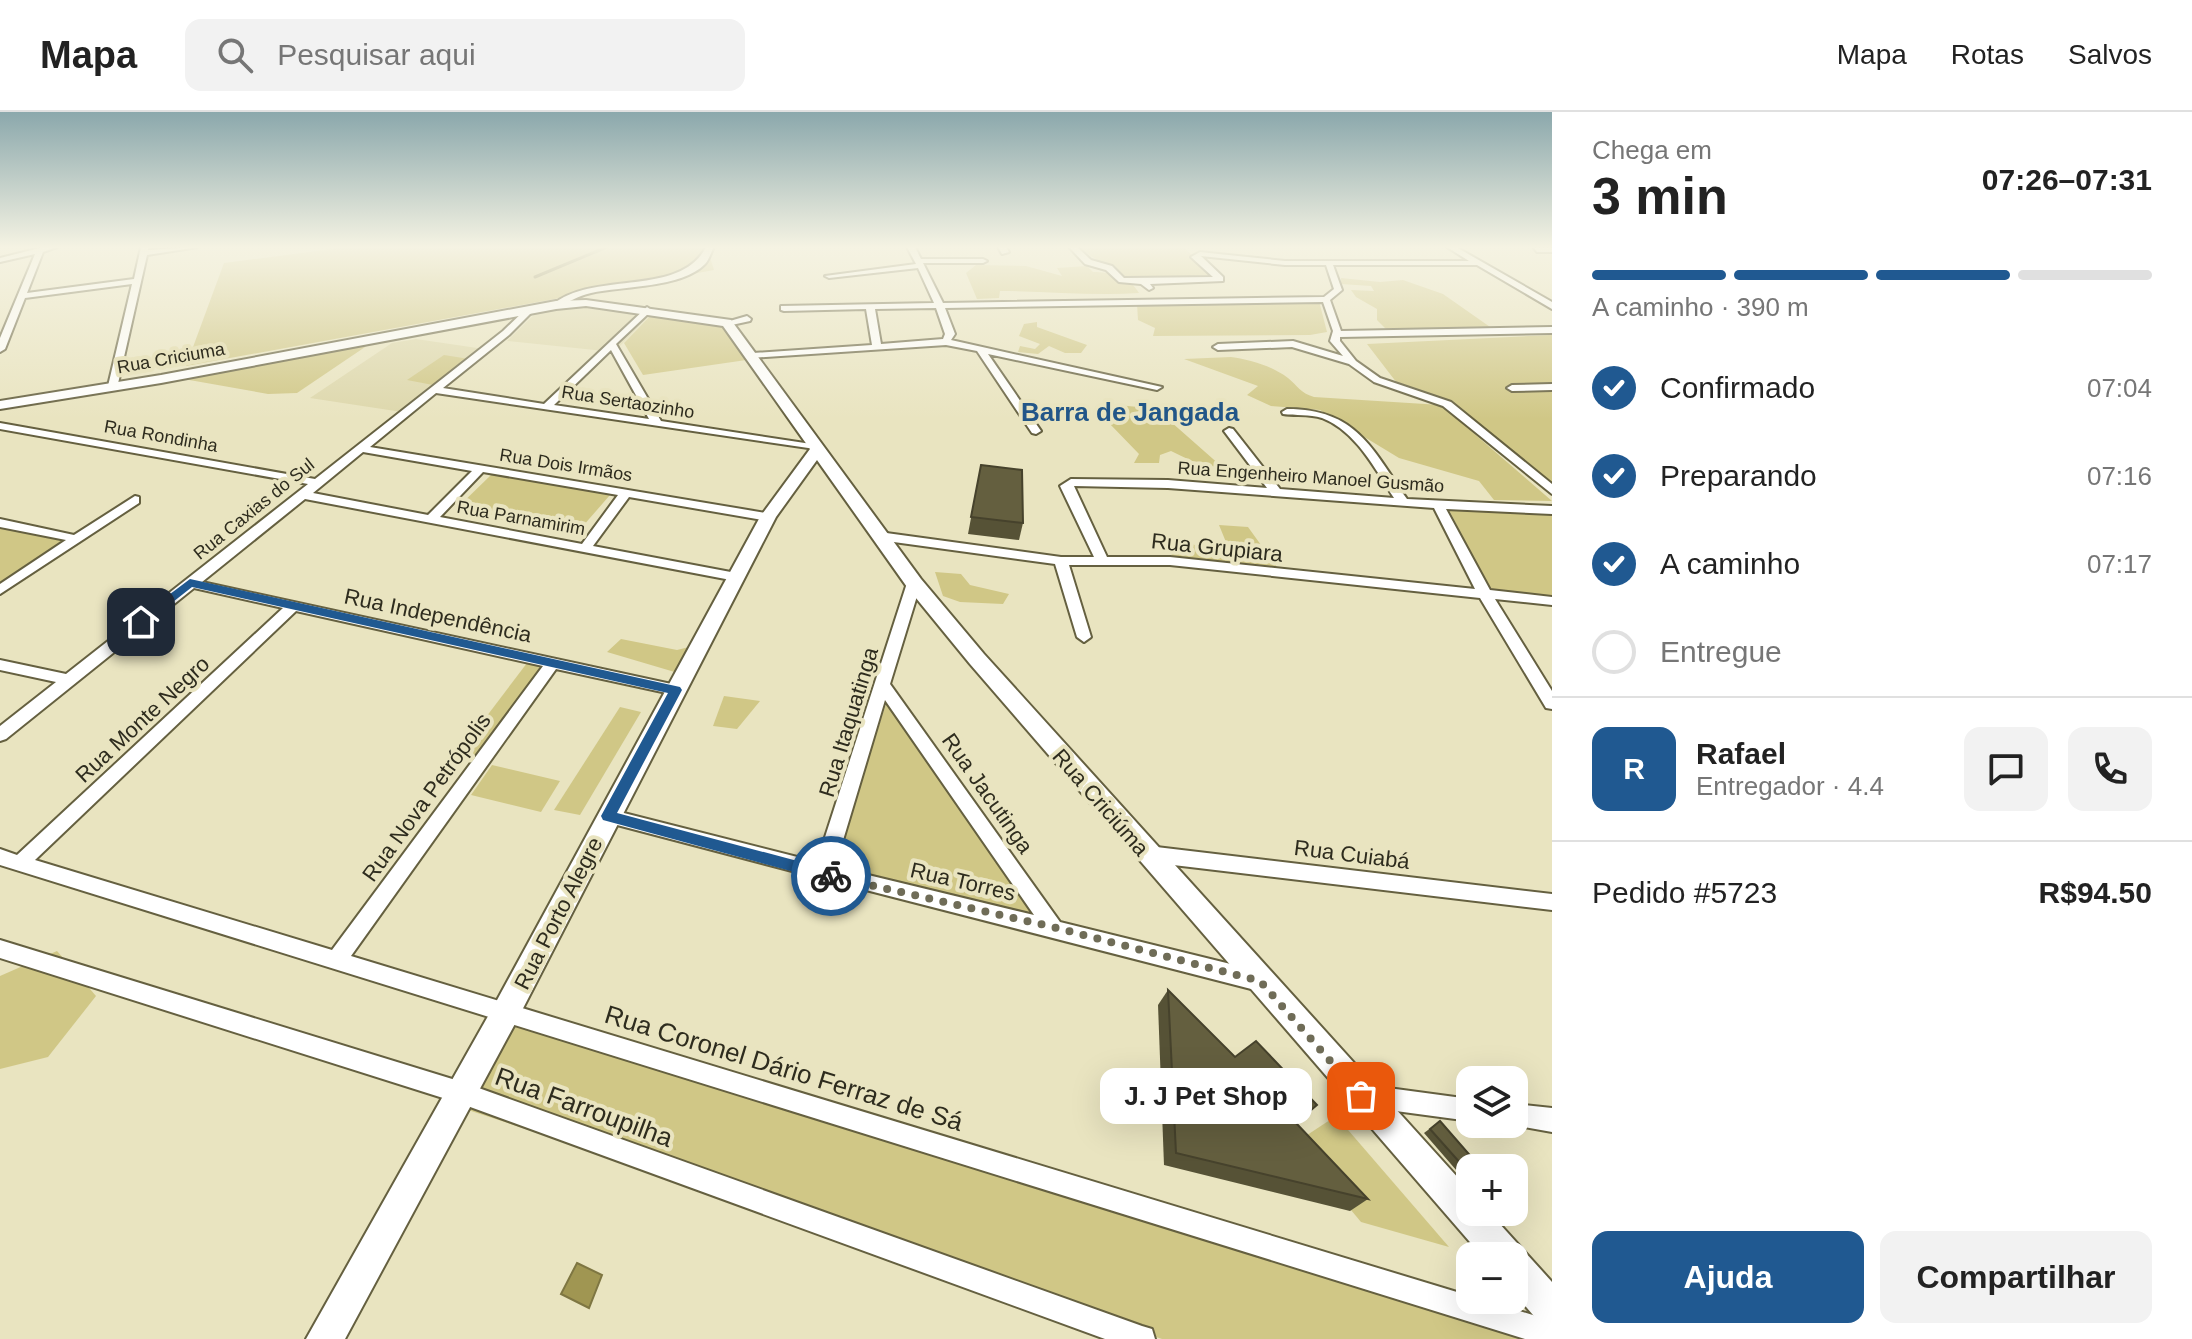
<!DOCTYPE html>
<html lang="pt">
<head>
<meta charset="utf-8">
<style>
  body { margin:0; font-family:Helvetica,sans-serif; background:#f2f2f2; color:#222; height:100vh; display:flex; flex-direction:column; font-size:30px; white-space:nowrap }
  * { box-sizing:border-box; margin:0 }
  p { font-size:26px; color:#767676 }
  .icon { flex:none; width:44px; height:44px; fill:none; stroke:currentColor; stroke-width:2; stroke-linecap:round; stroke-linejoin:round }
  .map { position:relative; flex:1; overflow:hidden }
  .side { display:flex; flex-direction:column; background:#fff; width:640px }
  .side>* { flex:none }
  .buttons { position:absolute; left:1456px; top:954px; display:grid; gap:16px }
  .buttons a { display:grid; place-items:center; width:72px; height:72px; border-radius:16px; background:#fff; box-shadow:0 8px 32px #0002; font-size:40px }
  .pin { position:absolute; display:grid; place-items:center; width:68px; height:68px; color:#fff; margin:-34px; border-radius:16px; box-shadow:0 4px 12px #0006 }
  .courier { position:absolute; display:grid; place-items:center; width:80px; height:80px; margin:-40px; border:6px solid #205991; border-radius:50%; background:#fff; color:#222; box-shadow:0 2px 10px #0007 }
  .bubble { position:absolute; height:56px; border-radius:16px; background:#fff; box-shadow:0 8px 32px #0002; font-size:26px; font-weight:800; line-height:56px; text-align:center }
  .head em { font-style:normal; font-weight:800 }
  .head div { display:flex; flex-direction:column-reverse }
  .head { display:flex; align-items:center; justify-content:space-between; height:136px; padding:0 40px }
  h1 { font-size:52px; font-weight:800; line-height:60px }
  .bar { display:grid; grid-template-columns:repeat(4,1fr); gap:12px 8px; align-content:center; height:96px; padding:0 40px }
  .bar i { height:10px; border-radius:6px; background:#e0e0e0 }
  .bar .current { background:#205991 }
  .bar p { grid-column:span 4 }
  .line { display:flex; align-items:center; gap:20px; padding:0 40px; border-top:2px solid #e0e0e0 }
  .line div { flex:1 }
  .round { display:grid; place-items:center; flex:none; width:84px; height:84px; border-radius:16px; background:#f2f2f2 }
  ol { padding:0 40px; list-style:none }
  li { display:flex; align-items:center; gap:24px; height:88px }
  li p { margin-inline-start:auto }
  li .icon { padding:8px; border-radius:50%; background:#205991; color:#fff; stroke-width:4 }
  li:last-child { color:#767676 }
  li i { width:44px; height:44px; border:4px solid #e0e0e0; border-radius:50% }
  .action { display:flex; gap:16px; margin-top:auto; padding:16px 40px }
  .action a { flex:1; height:92px; border-radius:16px; background:#205991; color:#fff; font-size:32px; font-weight:800; line-height:92px; text-align:center }
  .action a+a { background:#f2f2f2; color:#222 }
  header { display:flex; align-items:center; gap:48px; box-sizing:border-box; height:112px; padding:0 40px; background:#fff; border-bottom:2px solid #e0e0e0 }
  header strong { font-size:38px }
  nav { display:flex; gap:44px; margin-inline-start:auto; font-size:28px }
  .search { width:560px; height:72px; background:#f2f2f2; display:flex; align-items:center; gap:20px; box-sizing:border-box; padding:0 28px; border-radius:16px; color:#767676; font-size:30px }
  main { display:flex; flex:1; min-height:0 }
  .map>svg:first-child { display:block }
  .built { fill:#ddd7ab }
  .green { fill:#d0c786 }
  .water { fill:#a09652; stroke:#7e7642; stroke-width:2 }
  .lines { fill:none; stroke-linecap:round; stroke-linejoin:round }
  .stream { stroke:#7e7642; stroke-width:3 }
  .street-casing { stroke:#656040; stroke-width:4 }
  .secondary-casing { stroke:#656040; stroke-width:4 }
  .street { fill:#fff; fill-rule:evenodd }
  .secondary { fill:#fff; fill-rule:evenodd }
  .wall { fill:#565236 }
  .building { fill:#645f3f; stroke:#46422c; stroke-width:2 }
  .route { fill:#205991 }
  .done { stroke:#6f6c57; stroke-width:8; stroke-dasharray:0 14.4 }
  .labels { text-anchor:middle; stroke-width:8; stroke-linejoin:round; paint-order:stroke }
  .far-street-label { font-size:18px; fill:#2e2c1e; stroke:#e9e4c0 }
  .street-label { font-size:22px; fill:#2e2c1e; stroke:#e9e4c0 }
  .far-district-label { font-size:26px; font-weight:bold; fill:#225688; stroke:#e9e4c0 }
  .near-street-label { font-size:26px; fill:#2e2c1e; stroke:#e9e4c0 }
</style>
</head>
<body>
<header>
<strong>Mapa</strong>
<div class="search"><svg class="icon" aria-label="search" viewBox="0 0 24 24"><circle cx="10" cy="10" r="6"/><path d="M15 15l6 6"/></svg>Pesquisar aqui</div>
<nav><a>Mapa</a><a>Rotas</a><a>Salvos</a></nav>
</header>
<main>
<div class="map">
<svg width="1552" height="1227" viewBox="0 0 1552 1227">
  <rect width="100%" height="100%" fill="#e9e4c0"/>
  <!-- built -->
  <g class="built">
    <polygon points="563,192 656,198 614,240 507,229 542,195"/>
    <polygon points="416,227 484,237 402,300 310,286 392,231"/>
  </g>
  <!-- green -->
  <g class="green">
    <polygon points="348,135 707,135 714,158 186,254 224,151"/>
    <path d="M1080 135H1183L1216 165 1128 167C1113 152 1095 151 1080 135Z"/>
    <path d="M976 153 1026 154 1062 164 1057 156 1087 154 1093 160C1111 160 1130 165 1139 181 1093 184 1047 179 1000 179L999 186 977 187 966 161Z"/>
    <polygon points="1341,166 1380,170 1403,168 1443,182 1493,217 1389,220 1377,208 1377,197 1356,185 1351,178 1374,179 1371,174 1341,172"/>
    <polygon points="1319,189 1327,220 1310,223 1153,224 1155,216 1138,208 1137,192"/>
    <polygon points="656,198 727,208 760,246 643,263 624,231"/>
    <polygon points="1037,210 1037,215 1087,233 1081,241 1065,241 1049,234 1038,242 1018,240 1020,234 1035,237 1040,232 1019,224 1024,212"/>
    <polygon points="1552,223 1552,375 1466,303 1438,285 1400,275 1367,232"/>
    <polygon points="371,231 297,281 268,282 178,266"/>
    <polygon points="444,243 469,247 433,273 407,268"/>
    <path d="M1231 245C1251 248 1270 253 1288 266 1298 274 1300 281 1314 285L1441 293 1552 389 1494 388 1479 369 1399 346 1320 298 1271 294 1247 283 1258 274 1184 247Z"/>
    <polygon points="1118,293 1148,296 1151,302 1162,302 1221,354 1204,355 1171,339 1160,343 1159,351 1134,351 1139,342 1109,311 1118,299"/>
    <polygon points="492,362 610,383 576,422 454,399"/>
    <polygon points="1448,396 1552,399 1552,484 1491,480"/>
    <polygon points="0,411 77,427 0,478"/>
    <polygon points="1219,413 1248,415 1279,458 1173,446 1167,432 1177,427 1204,436 1228,435"/>
    <polygon points="935,460 961,462 970,473 1009,482 1003,492 960,490 943,484"/>
    <polygon points="621,527 677,538 689,535 699,540 678,561 607,540"/>
    <polygon points="527,551 554,557 488,650 458,642"/>
    <polygon points="889,583 1055,817 830,763"/>
    <polygon points="724,584 760,589 737,617 713,614"/>
    <polygon points="620,595 641,600 580,703 554,698"/>
    <polygon points="492,653 560,669 541,700 471,683"/>
    <polygon points="57,839 96,884 48,945 0,957 0,864"/>
    <polygon points="520,897 1552,1227 1162,1227 465,997"/>
    <polygon points="1336,1004 1449,1135 1361,1110 1295,1031"/>
  </g>
  <!-- water -->
  <polygon class="water" points="577,1151 602,1163 589,1196 561,1182"/>
  <g class="lines">
    <!-- stream -->
    <polyline class="stream" points="535,165 607,135"/>
    <defs>
      <g id="street">
        <polygon points="44,135 57,135 43,140 27,181 134,167 141,135 149,135 148,138 198,135 147,143 117,276 108,274 132,172 25,186 5,237 0,240 0,226 35,142 0,150 0,146"/>
        <path d="M706 135H714C711 140 709 148 705 152 682 176 622 174 591 181 578 184 568 190 556 196L552 193C594 158 680 186 706 135Z"/>
        <path d="M907 135H915L921 147H983L987 149 983 151H923L943 191 1324 185 1334 177 1326 153H1285L1201 144 1223 165V169L1150 172 1153 176 1149 178 1141 172 1119 170 1106 158 1085 152 1069 135H1077L1091 148 1112 154 1124 166 1213 165 1191 145 1200 140 1285 149H1469L1447 135H1456L1552 190V197L1477 153H1333L1342 178 1330 188 1341 219 1552 215V221L1340 225V229L1356 249 1380 266 1451 290 1552 372V382L1443 294 1374 270 1349 252 1292 235 1218 238 1213 235 1218 232 1293 229 1343 244 1330 229 1333 219 1323 190 945 196 955 222 951 228 1162 275 1157 278 988 242 1041 319 1036 322 1032 321 977 239 946 233 750 246V242L753 241 872 233 866 197 784 199 781 198V194L934 191 918 156 829 166 825 164 916 152ZM936 196 945 222 943 227 881 232 875 197Z"/>
        <polygon points="998,135 1006,135 1009,140 1002,142"/>
        <polygon points="1534,136 1552,136 1552,140 1537,140"/>
        <path d="M647 195 651 198 650 200 616 232 661 309 818 333 822 334V338L436 281 370 335 772 402V408L768 409 629 385 593 434 736 461 743 465 741 468 736 469 305 387 202 470 676 573 684 578 676 583 556 557 351 844 1470 1184V1188H1484L1552 1209V1227H1525L0 753V737L17 743 283 496 194 476 6 627 0 629V614L56 570 0 558V548L66 562 308 372 0 317V311L315 367 503 219 526 197 533 199 509 223 443 276 544 292ZM611 238 649 307 554 293ZM363 340 472 359 428 403 313 381ZM483 360 618 383 582 432 440 405ZM296 499 543 554 332 838 35 748Z"/>
        <polygon points="747,204 751,207 750,209 727,214 723,211"/>
        <polygon points="1552,272 1552,278 1512,279 1507,276 1512,273"/>
        <path d="M1287 297C1356 297 1372 336 1407 387L1552 394V402L1446 397 1490 478 1552 485V493L1495 487 1552 579V597L1546 596 1480 486 1170 453H1069L1091 525 1084 530 1077 525 1055 452 879 428 873 424 879 420 1061 445H1094L1060 374 1071 367 1168 368 1267 376 1224 319 1229 316 1233 317 1280 377 1394 386C1375 357 1356 319 1322 306 1309 302 1296 304 1283 302L1282 300ZM1074 374 1168 376 1434 396 1475 477 1170 445H1107Z"/>
        <polygon points="135,384 139,385 139,391 0,482 0,472 66,428 0,415 0,407 74,423"/>
        <path d="M914 467 921 471 890 572 1060 810 1259 859 1266 862 1269 869 1266 876 1259 879 827 768 823 770 815 765 602 709 599 704 602 699 608 697 817 750 907 471ZM885 588 1034 803 835 755Z"/>
        <polygon points="1148,734 1552,782 1552,798 1148,750 1142,747 1139,742 1142,737"/>
        <polygon points="0,828 462,970 1142,1214 1152,1217 1155,1227 1105,1227 462,992 0,846"/>
        <polygon points="1366,973 1470,987 1470,1009 1366,995 1358,992 1355,984 1358,976"/>
        <polygon points="1514,992 1552,996 1552,1020 1508,1012 1514,1012"/>
      </g>
      <polygon id="secondary" points="586,188 731,208 921,467 984,542 1470,1079 1470,1100 1489,1100 1552,1170 1552,1215 1539,1210 1514,1181 1514,1144 1482,1144 970,552 907,475 817,348 776,405 516,910 345,1227 306,1227 496,890 760,405 810,337 723,214 586,194 556,197 161,271 0,297 0,289 161,263 556,189"/>
    </defs>
    <!-- street casing -->
    <use href="#street" class="street-casing"/>
    <!-- secondary casing -->
    <use href="#secondary" class="secondary-casing"/>
    <!-- street -->
    <use href="#street" class="street"/>
    <!-- secondary -->
    <use href="#secondary" class="secondary"/>
  </g>
  <!-- wall -->
  <g class="wall">
    <polygon points="981,353 1023,411 1019,428 968,422"/>
    <polygon points="1168,878 1296,1011 1368,1087 1350,1099 1164,1053 1158,893"/>
    <polygon points="1440,1009 1470,1056 1470,1074 1424,1021"/>
  </g>
  <!-- building -->
  <g class="building">
    <polygon points="981,353 1022,358 1023,411 971,405"/>
    <polygon points="1168,878 1235,945 1256,929 1317,993 1296,1011 1368,1087 1176,1041"/>
    <polygon points="1440,1009 1481,1056 1470,1056 1470,1062 1430,1017"/>
  </g>
  <!-- sky -->
  <linearGradient id="sky" x2="0" y2="1"><stop stop-color="#8ba8ac"/><stop offset="0.44" stop-color="#f5f3e3"/><stop offset="1" stop-color="#f5f3e3" stop-opacity="0"/></linearGradient>
  <rect width="1552" height="307" fill="url(#sky)"/>
  <!-- route -->
  <polygon class="route" points="190,467 680,575 682,578 617,701 831,758 839,764 831,770 603,708 601,704 668,581 192,475 145,512 137,512 137,507"/>
  <g class="lines">
    <!-- done -->
    <polyline class="done" points="831,764 1053,815 1260,869 1361,984"/>
  </g>
  <g class="labels">
    <!-- far-street labels -->
    <g class="far-street-label">
      <text transform="translate(171 246) rotate(-10)" y="6">Rua Criciuma</text>
      <text transform="translate(628 290) rotate(9)" y="6">Rua Sertaozinho</text>
      <text transform="translate(161 324) rotate(10)" y="6">Rua Rondinha</text>
      <text transform="translate(566 353) rotate(9)" y="6">Rua Dois Irmãos</text>
      <text transform="translate(1311 365) rotate(4)" y="6">Rua Engenheiro Manoel Gusmão</text>
      <text transform="translate(254 397) rotate(-39)" y="6">Rua Caxias do Sul</text>
      <text transform="translate(521 406) rotate(10)" y="6">Rua Parnamirim</text>
    </g>
    <!-- street labels -->
    <g class="street-label">
      <text transform="translate(1217 435) rotate(6)" y="8">Rua Grupiara</text>
      <text transform="translate(438 503) rotate(12)" y="8">Rua Independência</text>
      <text transform="translate(142 607) rotate(-43)" y="8">Rua Monte Negro</text>
      <text transform="translate(848 610) rotate(-73)" y="8">Rua Itaquatinga</text>
      <text transform="translate(988 681) rotate(55)" y="8">Rua Jacutinga</text>
      <text transform="translate(426 685) rotate(-54)" y="8">Rua Nova Petrópolis</text>
      <text transform="translate(1101 690) rotate(49)" y="8">Rua Criciúma</text>
      <text transform="translate(1352 742) rotate(7)" y="8">Rua Cuiabá</text>
      <text transform="translate(963 769) rotate(13)" y="8">Rua Torres</text>
      <text transform="translate(558 801) rotate(-63)" y="8">Rua Porto Alegre</text>
    </g>
    <!-- far-district labels -->
    <g class="far-district-label">
      <text x="1130" y="309">Barra de Jangada</text>
    </g>
    <!-- near-street labels -->
    <g class="near-street-label">
      <text transform="translate(784 956) rotate(17)" y="9">Rua Coronel Dário Ferraz de Sá</text>
      <text transform="translate(584 995) rotate(20)" y="9">Rua Farroupilha</text>
    </g>
  </g>
</svg>
<div class="buttons">
<a><svg class="icon" aria-label="layers" viewBox="0 0 24 24"><path d="M12 4l9 5-9 5-9-5zM3 14l9 5 9-5"/></svg></a>
<a>+</a>
<a>−</a>
</div>
<div class="pin" style="left:1361px;top:984px;background:#ea580c"><svg class="icon" aria-label="bag" viewBox="0 0 24 24"><path d="M5 8h14l-1 12H6zM9 8a3 3 0 0 1 6 0"/></svg></div>
<div class="pin" style="left:141px;top:510px;background:#1f2937"><svg class="icon" aria-label="home" viewBox="0 0 24 24"><path d="M3 11l9-7 9 7M6 9v11h12V9"/></svg></div>
<div class="courier" style="left:831px;top:764px"><svg class="icon" aria-label="bike" viewBox="0 0 24 24"><circle cx="6" cy="16" r="4"/><circle cx="18" cy="16" r="4"/><path d="M6 16l4-8h5l3 8M10 8l3 8H6M13 5h3"/></svg></div>
<div class="bubble" style="left:1100px;top:956px;width:212px">J. J Pet Shop</div>
</div>
<section class="side">
<div class="head"><div><h1>3 min</h1><p>Chega em</p></div><em>07:26–07:31</em></div>
<div class="bar"><i class="current"></i><i class="current"></i><i class="current"></i><i></i><p>A caminho · 390 m</p></div>
<ol>
<li><svg class="icon" aria-label="check" viewBox="0 0 24 24"><path d="M5 12l5 5 9-10"/></svg>Confirmado<p>07:04</p></li>
<li><svg class="icon" aria-label="check" viewBox="0 0 24 24"><path d="M5 12l5 5 9-10"/></svg>Preparando<p>07:16</p></li>
<li><svg class="icon" aria-label="check" viewBox="0 0 24 24"><path d="M5 12l5 5 9-10"/></svg>A caminho<p>07:17</p></li>
<li><i></i>Entregue</li>
</ol>
<div class="line" style="height:144px"><b class="round" style="background:#205991;color:#fff">R</b><div><b>Rafael</b><p>Entregador · 4.4</p></div><a class="round"><svg class="icon" aria-label="chat" viewBox="0 0 24 24"><path d="M4 5h16v11H9l-5 4z"/></svg></a><a class="round"><svg class="icon" aria-label="phone" viewBox="0 0 24 24"><path d="M5 4h4l2 5-3 2q2 4 5 5l2-3 5 2v4C11 20 4 13 5 4z"/></svg></a></div>
<div class="line" style="height:104px"><div>Pedido #5723</div><b>R$94.50</b></div>
<div class="action"><a>Ajuda</a><a>Compartilhar</a></div>
</section>
</main>
</body>
</html>
